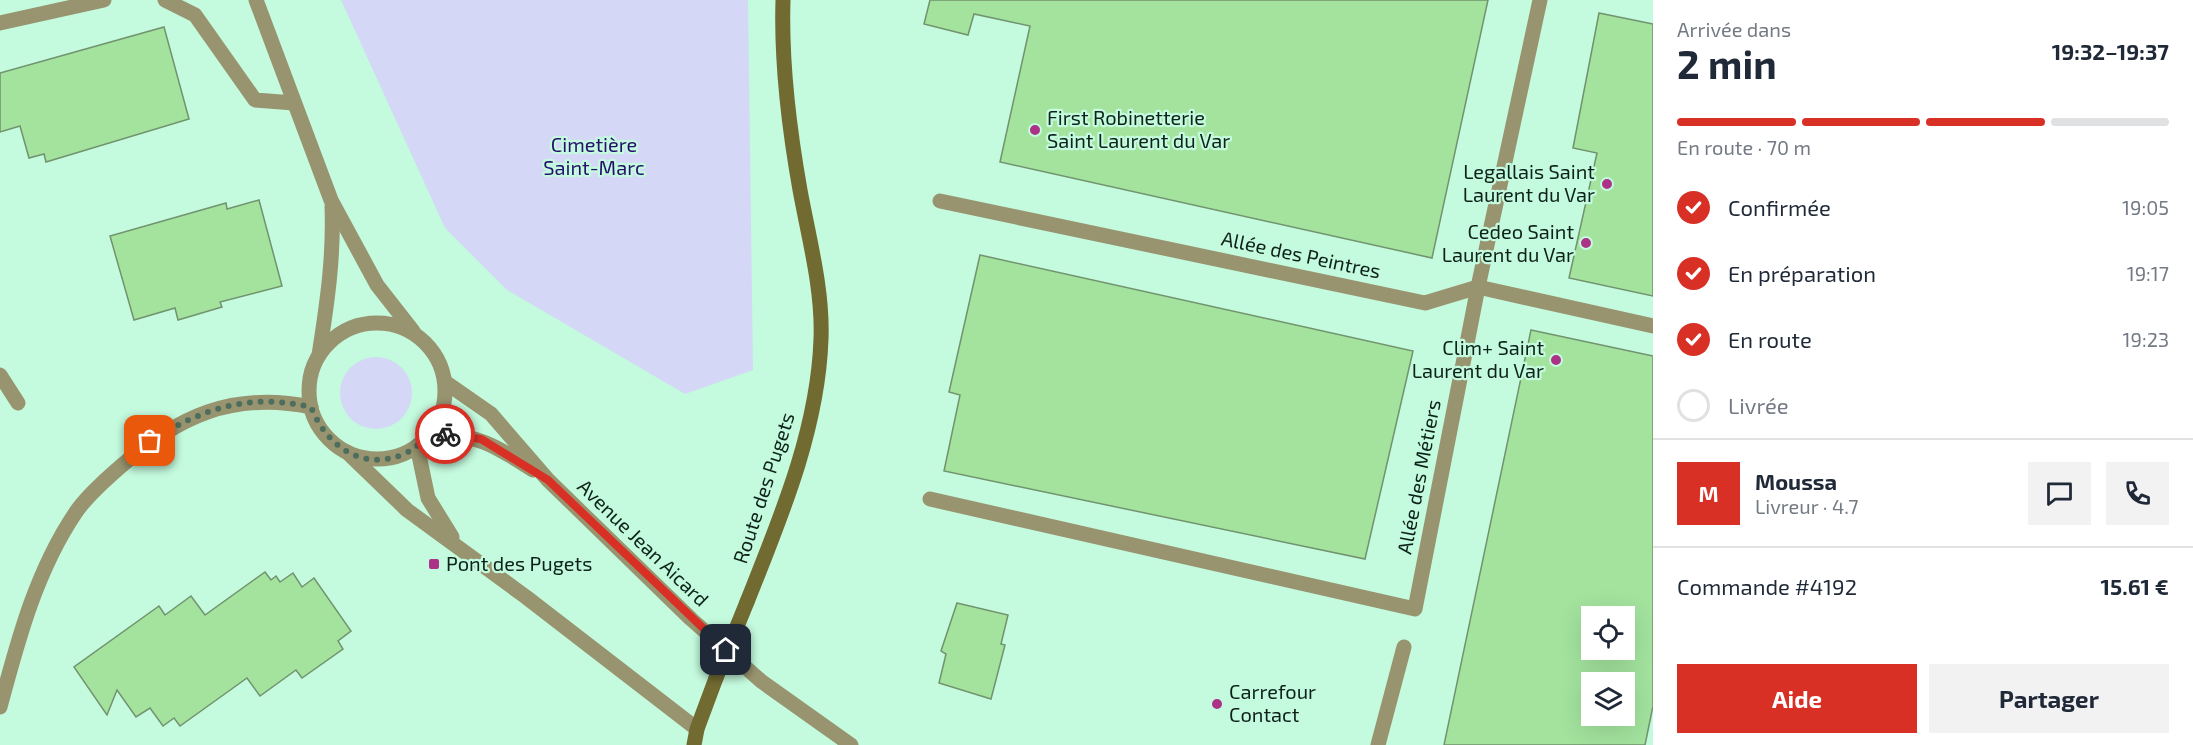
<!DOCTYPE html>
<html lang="fr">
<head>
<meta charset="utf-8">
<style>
  body { margin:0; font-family:"Exo 2",sans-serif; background:#f2f2f3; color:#1f2937; height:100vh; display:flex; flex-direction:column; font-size:22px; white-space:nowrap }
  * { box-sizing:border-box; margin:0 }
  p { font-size:20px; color:#747a83 }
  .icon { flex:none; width:33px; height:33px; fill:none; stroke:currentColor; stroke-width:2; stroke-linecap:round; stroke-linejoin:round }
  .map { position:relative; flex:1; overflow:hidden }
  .side { display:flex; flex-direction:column; background:#fff; width:540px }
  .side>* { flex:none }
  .buttons { position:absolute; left:1581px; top:606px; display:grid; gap:12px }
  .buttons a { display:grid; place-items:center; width:54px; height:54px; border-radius:0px; background:#fff; box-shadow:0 6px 24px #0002; font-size:30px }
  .pin { position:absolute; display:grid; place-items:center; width:51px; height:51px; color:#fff; margin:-26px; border-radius:12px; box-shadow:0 3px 9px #0006 }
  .courier { position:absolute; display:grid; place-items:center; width:60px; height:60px; margin:-30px; border:4px solid #d93025; border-radius:50%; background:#fff; color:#222; box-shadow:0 2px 8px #0007 }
  .headline em { font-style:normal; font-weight:700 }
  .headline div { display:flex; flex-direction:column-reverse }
  .headline { display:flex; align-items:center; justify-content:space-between; height:102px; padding:0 24px }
  h1 { font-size:39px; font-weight:700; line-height:45px }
  .bar { display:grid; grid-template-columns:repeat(4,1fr); gap:9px 6px; align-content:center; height:72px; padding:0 24px }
  .bar i { height:8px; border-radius:4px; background:#e0e1e3 }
  .bar .active { background:#d93025 }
  .bar p { grid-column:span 4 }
  .line { display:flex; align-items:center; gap:15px; padding:0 24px; border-top:2px solid #e0e1e3 }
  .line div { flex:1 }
  .round { display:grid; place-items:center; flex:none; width:63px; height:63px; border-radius:0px; background:#f2f2f3 }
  ol { padding:0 24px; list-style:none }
  li { display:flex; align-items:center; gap:18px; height:66px }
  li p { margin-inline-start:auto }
  li .icon { padding:6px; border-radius:50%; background:#d93025; color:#fff; stroke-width:4 }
  li:last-child { color:#747a83 }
  li i { width:33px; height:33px; border:3px solid #e0e1e3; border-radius:50% }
  .button { display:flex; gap:12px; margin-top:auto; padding:12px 24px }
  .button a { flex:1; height:69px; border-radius:0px; background:#d93025; color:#fff; font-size:24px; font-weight:700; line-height:69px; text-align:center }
  .button a+a { background:#f2f2f3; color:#1f2937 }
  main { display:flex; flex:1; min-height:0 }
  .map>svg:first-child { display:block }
  .green { fill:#d5d7f7 }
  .building { fill:#a3e39e; stroke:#71936e; stroke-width:1.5; fill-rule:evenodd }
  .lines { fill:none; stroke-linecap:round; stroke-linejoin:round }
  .service { stroke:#98946f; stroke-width:15 }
  .minor { stroke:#98946f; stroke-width:15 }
  .tertiary { stroke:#98946f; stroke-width:15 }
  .secondary { stroke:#716a31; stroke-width:15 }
  .secondary-bridge { stroke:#716a31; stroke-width:15 }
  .done { stroke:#4d6e5d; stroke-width:6; stroke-dasharray:0 10.8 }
  .route { stroke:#d93025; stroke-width:8 }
  .poi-dot { fill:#ab3286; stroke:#c4fade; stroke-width:2 }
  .labels { text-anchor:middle; stroke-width:4.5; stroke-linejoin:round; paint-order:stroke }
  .poi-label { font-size:20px; fill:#0d2218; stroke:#c4fade; text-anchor:start }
  .park-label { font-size:20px; fill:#25106c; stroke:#c4fade }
  .street-label { font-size:20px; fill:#0d2218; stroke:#c4fade }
</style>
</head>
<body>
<main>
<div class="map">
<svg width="1653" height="745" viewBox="0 0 1653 745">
  <rect width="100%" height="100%" fill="#c4fade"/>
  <!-- green -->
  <g class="green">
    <polygon points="341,0 748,0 753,370 685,394 507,290 445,228"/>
    <circle cx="376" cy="393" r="36"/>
  </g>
  <!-- building -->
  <g class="building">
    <polygon points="930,0 1488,0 1432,258 1000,162 1030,26 974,14 968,35 924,24"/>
    <polygon points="1599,13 1653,24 1653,296 1569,278 1597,153 1573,148"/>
    <polygon points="164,27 189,119 46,162 44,154 29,158 20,126 0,132 0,73"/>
    <polygon points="259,200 282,286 220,302 222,307 178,320 175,308 134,320 110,236 226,203 227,209"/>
    <polygon points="980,255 1413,351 1365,559 944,471 960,395 949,392"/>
    <path d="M1531 330 1653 356V706L1645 745H1444ZM1592 616H1624V650H1592ZM1592 682H1624V716H1592Z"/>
    <polygon points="265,572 271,580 276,576 280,582 293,573 302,587 314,578 351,631 338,641 343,649 302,678 296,670 260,696 247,678 180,726 174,718 163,726 150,708 136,717 117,690 107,715 74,667 159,606 165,615 191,596 205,615"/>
    <polygon points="957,603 1008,615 1001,644 1005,645 991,699 939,683 946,654 941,651"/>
  </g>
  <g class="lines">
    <!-- service -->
    <g class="service">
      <polyline points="165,0 195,15 255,100 294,103"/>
      <polyline points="0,23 104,0"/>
      <polyline points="940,201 1425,303 1478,287 1653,326"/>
      <polyline points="0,375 18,403"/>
      <polyline points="930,499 1415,609 1478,287 1540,0"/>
      <polyline points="1378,745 1404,647"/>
    </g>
    <!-- minor -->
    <path class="minor" d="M0 707C18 640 36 571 76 512 87 496 105 480 120 467 178 416 233 391 311 407"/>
    <!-- tertiary -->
    <g class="tertiary">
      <polyline points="256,0 331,200 377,285 413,331"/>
      <circle cx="377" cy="391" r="68"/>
      <path d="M319 355C327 304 334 257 332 206"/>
      <polyline points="445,382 491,414 548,480 691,619 761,681 851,745"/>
      <path d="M430 435C475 432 496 446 533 470"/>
      <polyline points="417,446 428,498 452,537"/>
      <polyline points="347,452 407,510 526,597 697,729"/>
    </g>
    <!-- secondary -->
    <g class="secondary">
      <path d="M747 602C780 519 818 430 821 339 823 290 809 239 800 190 789 128 781 63 783 0"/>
      <polyline points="694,745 697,729 716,678"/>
    </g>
    <!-- secondary-bridge -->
    <polyline class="secondary-bridge" points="716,678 747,602"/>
  </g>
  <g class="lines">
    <!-- done -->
    <path class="done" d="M150 441C204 408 248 393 311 407 326 445 361 472 404 454 422 446 422 436 445 434"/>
    <!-- route -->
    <polyline class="route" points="445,434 481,439 548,480 726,650"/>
  </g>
  <!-- markers -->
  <g class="poi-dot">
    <circle cx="1035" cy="130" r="6"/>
    <circle cx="1607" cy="184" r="6"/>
    <circle cx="1586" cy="243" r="6"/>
    <circle cx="1556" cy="360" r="6"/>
    <rect x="428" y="558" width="12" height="12" rx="3"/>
    <circle cx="1217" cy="704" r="6"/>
  </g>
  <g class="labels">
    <!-- poi labels -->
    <g class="poi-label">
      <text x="1047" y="125">First Robinetterie<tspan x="1047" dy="23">Saint Laurent du Var</tspan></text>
      <text x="1595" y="179" text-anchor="end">Legallais Saint<tspan x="1595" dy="23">Laurent du Var</tspan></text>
      <text x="1574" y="239" text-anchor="end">Cedeo Saint<tspan x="1574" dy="23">Laurent du Var</tspan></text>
      <text x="1544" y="355" text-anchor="end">Clim+ Saint<tspan x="1544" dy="23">Laurent du Var</tspan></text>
      <text x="446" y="571">Pont des Pugets</text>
      <text x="1229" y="699">Carrefour<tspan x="1229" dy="23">Contact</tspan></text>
    </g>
    <!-- park labels -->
    <g class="park-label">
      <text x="594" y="152">Cimetière<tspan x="594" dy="23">Saint-Marc</tspan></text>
    </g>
    <!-- street labels -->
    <g class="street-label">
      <text transform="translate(1301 255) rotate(12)" y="7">Allée des Peintres</text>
      <text transform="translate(1419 477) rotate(-79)" y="7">Allée des Métiers</text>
      <text transform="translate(764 488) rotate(-72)" y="7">Route des Pugets</text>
      <text transform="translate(643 543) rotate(44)" y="7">Avenue Jean Aicard</text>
    </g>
  </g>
</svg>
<div class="buttons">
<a><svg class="icon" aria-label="locate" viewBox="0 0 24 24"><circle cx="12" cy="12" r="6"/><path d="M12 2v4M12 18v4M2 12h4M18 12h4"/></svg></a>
<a><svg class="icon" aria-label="layers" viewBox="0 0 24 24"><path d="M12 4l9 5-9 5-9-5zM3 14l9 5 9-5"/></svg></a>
</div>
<div class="pin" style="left:150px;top:441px;background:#ea580c"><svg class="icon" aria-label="bag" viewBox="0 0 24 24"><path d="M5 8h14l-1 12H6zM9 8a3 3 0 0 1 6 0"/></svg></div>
<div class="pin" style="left:726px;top:650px;background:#1f2937"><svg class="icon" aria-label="home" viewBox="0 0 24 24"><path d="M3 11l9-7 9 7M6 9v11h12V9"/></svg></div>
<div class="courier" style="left:445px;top:434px"><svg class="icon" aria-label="bike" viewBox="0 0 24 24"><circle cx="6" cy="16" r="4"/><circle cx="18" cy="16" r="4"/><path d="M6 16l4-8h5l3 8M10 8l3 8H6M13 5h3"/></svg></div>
</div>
<section class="side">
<div class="headline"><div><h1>2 min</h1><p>Arrivée dans</p></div><em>19:32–19:37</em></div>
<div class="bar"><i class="active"></i><i class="active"></i><i class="active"></i><i></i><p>En route · 70 m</p></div>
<ol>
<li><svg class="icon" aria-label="check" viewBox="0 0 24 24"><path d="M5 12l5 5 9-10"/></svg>Confirmée<p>19:05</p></li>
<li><svg class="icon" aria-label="check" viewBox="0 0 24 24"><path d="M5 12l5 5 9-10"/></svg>En préparation<p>19:17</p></li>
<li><svg class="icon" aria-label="check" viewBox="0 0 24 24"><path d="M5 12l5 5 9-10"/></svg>En route<p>19:23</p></li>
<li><i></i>Livrée</li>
</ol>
<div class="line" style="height:108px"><b class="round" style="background:#d93025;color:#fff">M</b><div><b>Moussa</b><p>Livreur · 4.7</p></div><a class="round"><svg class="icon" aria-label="chat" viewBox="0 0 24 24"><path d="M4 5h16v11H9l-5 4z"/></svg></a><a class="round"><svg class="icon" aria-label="phone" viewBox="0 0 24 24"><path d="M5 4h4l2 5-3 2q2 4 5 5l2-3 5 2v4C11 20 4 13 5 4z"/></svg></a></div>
<div class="line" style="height:78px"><div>Commande #4192</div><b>15.61 €</b></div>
<div class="button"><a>Aide</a><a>Partager</a></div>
</section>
</main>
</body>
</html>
